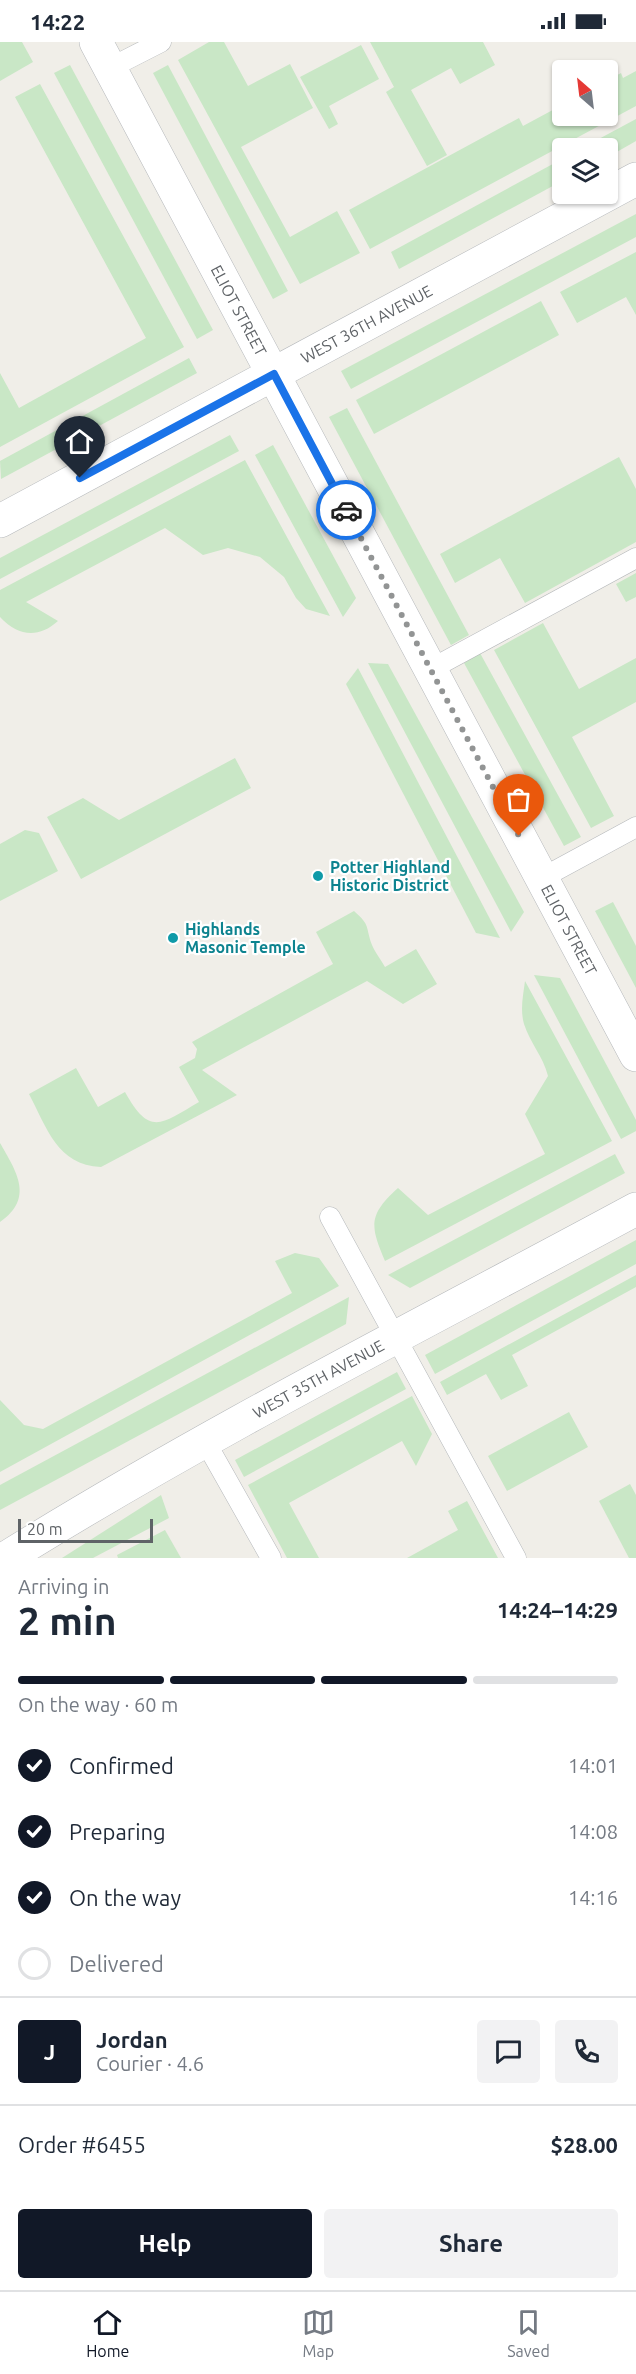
<!DOCTYPE html>
<html lang="en">
<head>
<meta charset="utf-8">
<style>
  body { margin:0; font-family:Ubuntu,sans-serif; background:#f2f2f3; color:#1f2937; height:100vh; display:flex; flex-direction:column; font-size:22px; white-space:nowrap }
  * { box-sizing:border-box; margin:0 }
  p { font-size:20px; color:#747a83 }
  .icon { flex:none; width:33px; height:33px; fill:none; stroke:currentColor; stroke-width:2; stroke-linecap:round; stroke-linejoin:round }
  .map { position:relative; height:1516px; overflow:hidden }
  .details { display:flex; flex-direction:column; background:#fff; flex:1 }
  .details>* { flex:none }
  .needle { width:39px; rotate:332deg }
  .controls { position:absolute; left:552px; top:18px; display:grid; gap:12px }
  .controls a { display:grid; place-items:center; width:66px; height:66px; border-radius:6px; background:#fff; box-shadow:0 2px 4px #0004; font-size:30px }
  .scale { position:absolute; left:18px; bottom:15px; width:135px; box-sizing:border-box; padding-left:6px; border:3px solid #5f6367; border-top:0; font-size:16px; line-height:21px; white-space:nowrap; color:#5f6367; -webkit-text-stroke:4px #fff; paint-order:stroke }
  .pin { position:absolute; display:grid; place-items:center; width:51px; height:51px; color:#fff; margin:-62px -26px; border-radius:50% 50% 50% 0; rotate:-45deg; box-shadow:0 0 6px #0007 }
  .pin .icon { rotate:45deg }
  .courier { position:absolute; display:grid; place-items:center; width:60px; height:60px; margin:-30px; border:4px solid #1a73e8; border-radius:50%; background:#fff; color:#222; box-shadow:0 2px 8px #0007 }
  .headline em { font-style:normal; font-weight:700 }
  .headline div { display:flex; flex-direction:column-reverse }
  .headline { display:flex; align-items:center; justify-content:space-between; height:102px; padding:0 18px }
  h1 { font-size:39px; font-weight:700; line-height:45px }
  .bar { display:grid; grid-template-columns:repeat(4,1fr); gap:9px 6px; align-content:center; height:72px; padding:0 18px }
  .bar i { height:8px; border-radius:4px; background:#e0e1e3 }
  .bar .on { background:#111827 }
  .bar p { grid-column:span 4 }
  .line { display:flex; align-items:center; gap:15px; padding:0 18px; border-top:2px solid #e0e1e3 }
  .line div { flex:1 }
  .round { display:grid; place-items:center; flex:none; width:63px; height:63px; border-radius:6px; background:#f2f2f3 }
  ol { padding:0 18px; list-style:none }
  li { display:flex; align-items:center; gap:18px; height:66px }
  li p { margin-inline-start:auto }
  li .icon { padding:6px; border-radius:50%; background:#111827; color:#fff; stroke-width:4 }
  li:last-child { color:#747a83 }
  li i { width:33px; height:33px; border:3px solid #e0e1e3; border-radius:50% }
  .action { display:flex; gap:12px; margin-top:auto; padding:12px 18px }
  .action a { flex:1; height:69px; border-radius:6px; background:#111827; color:#fff; font-size:24px; font-weight:700; line-height:69px; text-align:center }
  .action a+a { background:#f2f2f3; color:#1f2937 }
  .status { display:flex; justify-content:space-between; align-items:center; height:42px; padding:0 30px; background:#fff; direction:ltr }
  .status svg { height:16px; fill:currentColor }
  .tabs { display:flex; justify-content:space-around; align-items:center; height:84px; border-top:2px solid #e0e1e3; background:#fff; font-size:16px; color:#747a83 }
  .tabs a { display:grid; justify-items:center; gap:3px }
  .tabs .on { color:#111827 }
  .map>svg:first-child { display:block }
  .grass { fill:#c9e7c6 }
  .lines { fill:none; stroke-linecap:round; stroke-linejoin:round }
  .service-casing { stroke:#b5b8bb; stroke-width:21 }
  .minor-casing { stroke:#b5b8bb; stroke-width:34 }
  .service { stroke:#fff; stroke-width:20 }
  .minor { stroke:#fff; stroke-width:33 }
  .done { stroke:#929494; stroke-width:6; stroke-dasharray:0 10.8 }
  .route { stroke:#1a73e8; stroke-width:8 }
  .culture-dot { fill:#0f9aa8; stroke:#fff; stroke-width:2 }
  .labels { text-anchor:middle; stroke-width:4.5; stroke-linejoin:round; paint-order:stroke }
  .street-label { font-size:16px; fill:#5f6367; stroke:#fff }
  .culture-label { font-size:16px; font-weight:bold; fill:#0d838f; stroke:#fff; text-anchor:start }
</style>
</head>
<body>
<div class="status"><b>14:22</b><svg viewBox="0 0 49 12"><path d="M0 12V9h3v3zM5 12V6h3v6zM10 12V3h3v9zM15 12V0h3v12zM26 1h20v11H26zM47 4h2v5h-2z"/></svg></div>
<div class="map">
<svg width="636" height="1516" viewBox="0 0 636 1516">
  <rect width="100%" height="100%" fill="#f0eee8"/>
  <!-- grass -->
  <g class="grass">
    <polygon points="0,0 22,0 33,20 0,39"/>
    <polygon points="209,0 224,0 248,44 290,22 313,66 241,105 290,195 337,169 360,211 300,242 178,18"/>
    <polygon points="370,0 483,0 495,23 460,42 451,26 411,48 447,113 427,124 386,50 394,45"/>
    <polygon points="361,3 379,37 329,64 338,82 329,87 300,35"/>
    <polygon points="70,23 213,288 197,297 54,31"/>
    <polygon points="168,23 288,249 273,257 153,31"/>
    <polygon points="636,29 636,64 370,207 349,168 519,76 523,84 562,63 562,74 608,74 608,38 621,31 623,36"/>
    <polygon points="40,42 184,305 0,405 0,331 19,366 146,296 15,55"/>
    <polygon points="636,77 636,99 608,115 608,106 582,106"/>
    <polygon points="562,117 562,139 399,227 391,210"/>
    <polygon points="636,172 636,195 351,347 341,329"/>
    <polygon points="636,210 636,273 626,255 577,281 560,250"/>
    <polygon points="541,259 559,293 374,392 356,358"/>
    <polygon points="189,316 197,331 1,437 0,419"/>
    <polygon points="347,366 469,593 451,603 329,375"/>
    <polygon points="230,393 239,409 0,537 0,516"/>
    <polygon points="273,403 356,556 343,575 255,413"/>
    <polygon points="619,415 636,447 636,500 525,561 500,516 455,541 440,512"/>
    <path d="M245 418 330 574 306 567 296 556 284 535 260 515 228 506 203 513 165 486 26 560 58 579C38 597 18 594 0 575V548Z"/>
    <polygon points="636,531 636,555 626,560 616,542"/>
    <polygon points="543,581 579,647 636,616 636,660 572,695 614,774 591,786 494,608"/>
    <polygon points="480,611 581,795 564,804 464,621"/>
    <polygon points="368,621 388,622 524,870 511,890"/>
    <polygon points="358,626 500,896 476,891 346,642"/>
    <polygon points="235,716 251,746 81,837 47,775 83,756 119,778"/>
    <polygon points="25,788 39,791 58,829 0,859 0,802"/>
    <polygon points="613,860 636,904 636,946 595,869"/>
    <path d="M354 869C371 884 365 884 372 903 375 910 381 918 385 925L416 907 437 942 403 962 367 939 202 1028 237 1053 101 1125C57 1123 47 1086 29 1052L76 1026 98 1065 125 1050C150 1095 161 1082 199 1060L179 1025 195 1016 197 1007 192 1000 333 922 316 890Z"/>
    <polygon points="534,933 560,936 636,1078 636,1089 621,1097"/>
    <path d="M525 939 612 1099 385 1219C370 1184 368 1173 398 1146L428 1173 545 1112 525 1072 548 1034C543 1014 530 1001 524 982 520 968 523 954 525 939Z"/>
    <path d="M0 1101C16 1129 35 1156 0 1180Z"/>
    <polygon points="615,1112 625,1131 410,1246 388,1233"/>
    <polygon points="636,1198 636,1222 435,1332 425,1313"/>
    <polygon points="295,1211 319,1216 339,1244 0,1430 0,1358 24,1383 43,1387 292,1251 275,1219"/>
    <polygon points="636,1233 636,1245 512,1313 528,1344 501,1358 486,1332 447,1353 440,1340"/>
    <polygon points="349,1255 346,1282 0,1468 0,1443"/>
    <polygon points="397,1330 406,1347 244,1435 235,1418"/>
    <polygon points="412,1354 432,1392 416,1424 402,1399 289,1461 319,1516 287,1516 248,1443"/>
    <polygon points="569,1370 588,1405 507,1449 488,1414"/>
    <polygon points="630,1442 636,1453 636,1516 629,1516 599,1459"/>
    <polygon points="161,1453 169,1476 93,1516 62,1516"/>
    <polygon points="467,1459 498,1516 407,1516 458,1488 448,1469"/>
    <polygon points="165,1488 181,1516 118,1516 117,1513"/>
  </g>
  <g class="lines">
    <defs>
      <g id="service">
        <polyline points="110,26 161,0"/>
        <polyline points="431,627 636,516"/>
        <polyline points="542,836 636,785"/>
        <polyline points="330,1175 516,1516"/>
        <polyline points="205,1399 271,1516"/>
      </g>
      <g id="minor">
        <path id="s1" d="M96 0 636 1013"/>
        <path id="s2" d="M0 479 636 137"/>
        <path id="s3" d="M6 1516C210 1389 425 1281 636 1167"/>
      </g>
    </defs>
    <!-- service casing -->
    <use href="#service" class="service-casing"/>
    <!-- minor casing -->
    <use href="#minor" class="minor-casing"/>
    <!-- service -->
    <use href="#service" class="service"/>
    <!-- minor -->
    <use href="#minor" class="minor"/>
  </g>
  <g class="lines">
    <!-- done -->
    <polyline class="done" points="346,468 519,794"/>
    <!-- route -->
    <polyline class="route" points="80,436 274,332 346,468"/>
  </g>
  <!-- markers -->
  <g class="culture-dot">
    <circle cx="318" cy="834" r="6"/>
    <circle cx="173" cy="896" r="6"/>
  </g>
  <g class="labels">
    <!-- street labels -->
    <g class="street-label">
      <text dy="6" stroke="none"><textPath href="#s1" startOffset="304">ELIOT STREET</textPath></text>
      <text dy="6" stroke="none"><textPath href="#s2" startOffset="416">WEST 36TH AVENUE</textPath></text>
      <text dy="6" stroke="none"><textPath href="#s1" startOffset="1006">ELIOT STREET</textPath></text>
      <text dy="6" stroke="none"><textPath href="#s3" startOffset="360">WEST 35TH AVENUE</textPath></text>
    </g>
    <!-- culture labels -->
    <g class="culture-label">
      <text x="330" y="831">Potter Highland<tspan x="330" dy="18">Historic District</tspan></text>
      <text x="185" y="893">Highlands<tspan x="185" dy="18">Masonic Temple</tspan></text>
    </g>
  </g>
</svg>
<div class="controls">
<a><svg class="needle" viewBox="-14 -14 28 28"><path d="M0-13l5 13h-10z" fill="#e53935"/><path d="M0 13l5-13h-10z" fill="#747a83"/></svg></a>
<a><svg class="icon" aria-label="layers" viewBox="0 0 24 24"><path d="M12 4l9 5-9 5-9-5zM3 14l9 5 9-5"/></svg></a>
</div>
<div class="scale">20 m</div>
<div class="pin" style="left:519px;top:794px;background:#ea580c"><svg class="icon" aria-label="bag" viewBox="0 0 24 24"><path d="M5 8h14l-1 12H6zM9 8a3 3 0 0 1 6 0"/></svg></div>
<div class="pin" style="left:80px;top:436px;background:#1f2937"><svg class="icon" aria-label="home" viewBox="0 0 24 24"><path d="M3 11l9-7 9 7M6 9v11h12V9"/></svg></div>
<div class="courier" style="left:346px;top:468px"><svg class="icon" aria-label="car" viewBox="0 0 24 24"><path d="M5 17H2v-5l4-1 3-4h7l3 4 3 1v5h-3M9 17h6M6 11h13"/><circle cx="7" cy="17" r="2"/><circle cx="17" cy="17" r="2"/></svg></div>
</div>
<section class="details">
<div class="headline"><div><h1>2 min</h1><p>Arriving in</p></div><em>14:24–14:29</em></div>
<div class="bar"><i class="on"></i><i class="on"></i><i class="on"></i><i></i><p>On the way · 60 m</p></div>
<ol>
<li><svg class="icon" aria-label="check" viewBox="0 0 24 24"><path d="M5 12l5 5 9-10"/></svg>Confirmed<p>14:01</p></li>
<li><svg class="icon" aria-label="check" viewBox="0 0 24 24"><path d="M5 12l5 5 9-10"/></svg>Preparing<p>14:08</p></li>
<li><svg class="icon" aria-label="check" viewBox="0 0 24 24"><path d="M5 12l5 5 9-10"/></svg>On the way<p>14:16</p></li>
<li><i></i>Delivered</li>
</ol>
<div class="line" style="height:108px"><b class="round" style="background:#111827;color:#fff">J</b><div><b>Jordan</b><p>Courier · 4.6</p></div><a class="round"><svg class="icon" aria-label="chat" viewBox="0 0 24 24"><path d="M4 5h16v11H9l-5 4z"/></svg></a><a class="round"><svg class="icon" aria-label="phone" viewBox="0 0 24 24"><path d="M5 4h4l2 5-3 2q2 4 5 5l2-3 5 2v4C11 20 4 13 5 4z"/></svg></a></div>
<div class="line" style="height:78px"><div>Order #6455</div><b>$28.00</b></div>
<div class="action"><a>Help</a><a>Share</a></div>
</section>
<nav class="tabs">
<a class="on"><svg class="icon" aria-label="home" viewBox="0 0 24 24"><path d="M3 11l9-7 9 7M6 9v11h12V9"/></svg>Home</a>
<a><svg class="icon" aria-label="map" viewBox="0 0 24 24"><path d="M3 6l6-2 6 2 6-2v14l-6 2-6-2-6 2zM9 4v14M15 6v14"/></svg>Map</a>
<a><svg class="icon" aria-label="saved" viewBox="0 0 24 24"><path d="M7 4h10v16l-5-4-5 4z"/></svg>Saved</a>
</nav>
</body>
</html>
